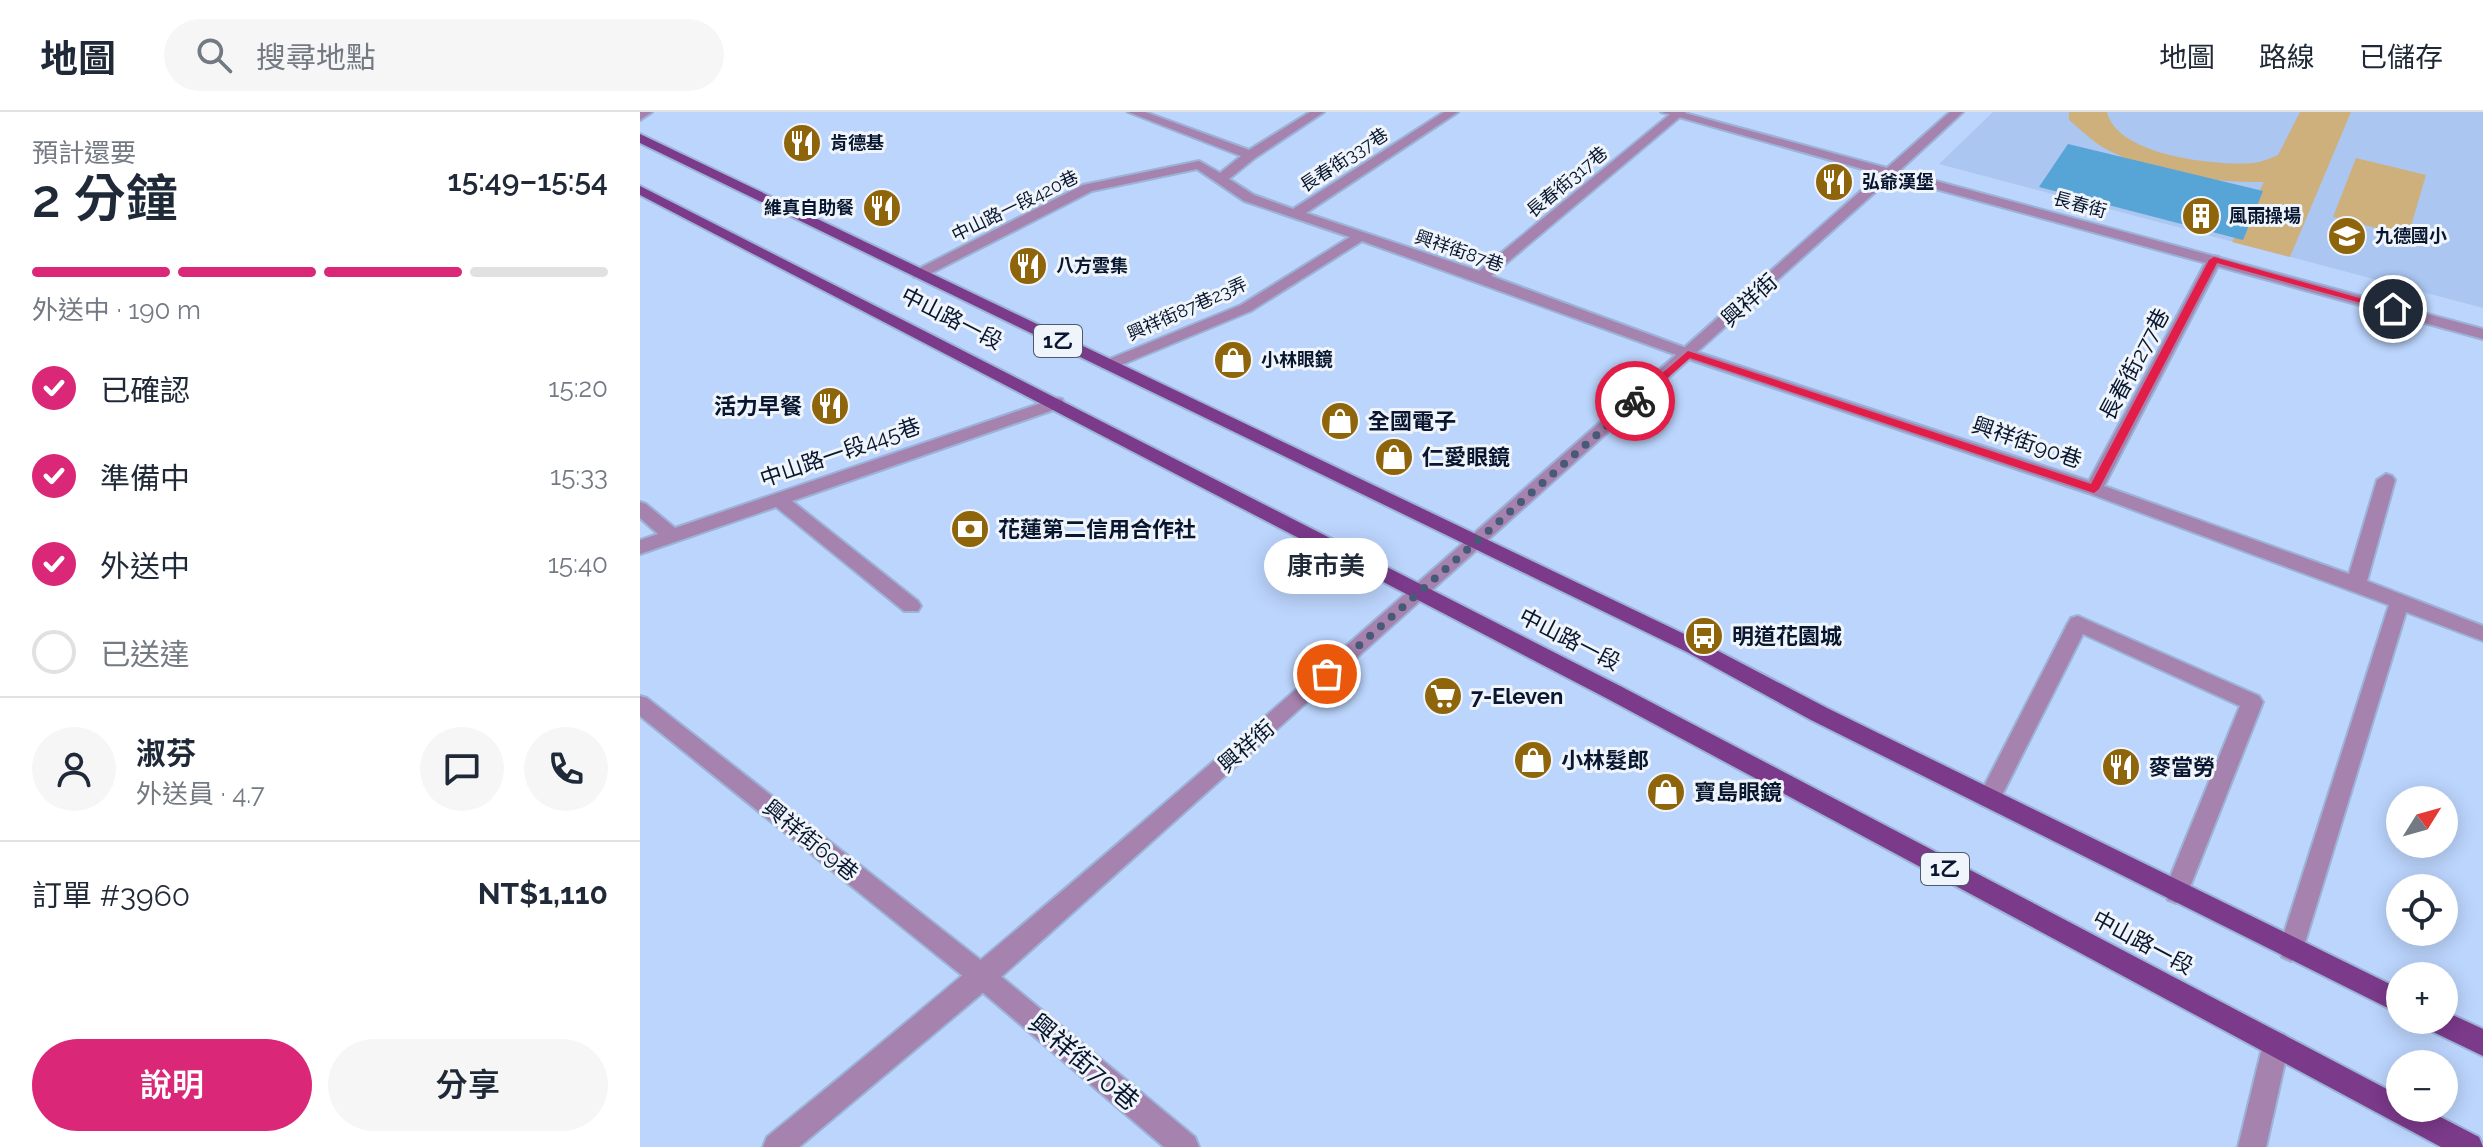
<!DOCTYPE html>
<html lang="zh-TW">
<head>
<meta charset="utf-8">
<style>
  body { margin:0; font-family:Raleway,"Noto Sans TC",sans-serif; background:#f6f6f7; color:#1f2937; height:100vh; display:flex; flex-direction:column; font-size:30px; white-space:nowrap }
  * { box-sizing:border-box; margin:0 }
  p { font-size:26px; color:#747a83 }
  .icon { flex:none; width:44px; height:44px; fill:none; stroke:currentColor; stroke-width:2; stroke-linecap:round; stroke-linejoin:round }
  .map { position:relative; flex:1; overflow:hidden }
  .panel { display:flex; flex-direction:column; background:#fff; width:640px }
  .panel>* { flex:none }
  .needle { width:52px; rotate:53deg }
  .controls { position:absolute; left:1746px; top:674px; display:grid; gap:16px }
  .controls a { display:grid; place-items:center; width:72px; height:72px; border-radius:50%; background:#fff; box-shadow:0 4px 20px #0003; font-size:40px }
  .pin { position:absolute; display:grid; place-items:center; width:68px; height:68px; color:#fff; margin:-34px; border:4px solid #fff; border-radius:50%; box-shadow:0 2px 8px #0007 }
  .courier { position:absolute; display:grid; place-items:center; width:80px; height:80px; margin:-40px; border:6px solid #e11d48; border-radius:50%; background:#fff; color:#222; box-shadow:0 2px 10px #0007 }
  .bubble { position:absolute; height:56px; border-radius:28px; background:#fff; box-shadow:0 4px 20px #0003; font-size:26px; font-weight:600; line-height:56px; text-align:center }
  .headline em { font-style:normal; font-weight:600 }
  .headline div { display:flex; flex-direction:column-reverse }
  .headline { display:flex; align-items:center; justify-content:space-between; height:136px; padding:0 32px }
  h1 { font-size:52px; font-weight:600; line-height:60px }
  .bar { display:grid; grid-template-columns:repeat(4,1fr); gap:12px 8px; align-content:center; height:96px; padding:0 32px }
  .bar i { height:10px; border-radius:6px; background:#e0e1e3 }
  .bar .on { background:#db2777 }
  .bar p { grid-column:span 4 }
  .line { display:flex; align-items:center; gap:20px; padding:0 32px; border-top:2px solid #e0e1e3 }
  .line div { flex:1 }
  .round { display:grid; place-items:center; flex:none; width:84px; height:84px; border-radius:42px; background:#f6f6f7 }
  ol { padding:0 32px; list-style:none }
  li { display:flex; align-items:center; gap:24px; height:88px }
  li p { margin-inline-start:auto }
  li .icon { padding:8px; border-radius:50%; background:#db2777; color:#fff; stroke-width:4 }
  li:last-child { color:#747a83 }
  li i { width:44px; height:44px; border:4px solid #e0e1e3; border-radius:50% }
  .action { display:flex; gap:16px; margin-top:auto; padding:16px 32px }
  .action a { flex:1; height:92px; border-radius:48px; background:#db2777; color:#fff; font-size:32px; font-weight:600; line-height:92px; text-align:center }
  .action a+a { background:#f6f6f7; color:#1f2937 }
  header { display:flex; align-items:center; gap:48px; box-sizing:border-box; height:112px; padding:0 40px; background:#fff; border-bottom:2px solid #e0e1e3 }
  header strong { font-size:38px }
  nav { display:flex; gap:44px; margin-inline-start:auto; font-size:28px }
  .search { width:560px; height:72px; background:#f6f6f7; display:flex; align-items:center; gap:20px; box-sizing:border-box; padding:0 28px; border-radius:44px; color:#747a83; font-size:30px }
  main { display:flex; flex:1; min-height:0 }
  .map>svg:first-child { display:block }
  .built { fill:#abc6f1 }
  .green { fill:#ceb07d }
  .building { fill:#57a4d7 }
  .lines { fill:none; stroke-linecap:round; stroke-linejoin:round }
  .lane-casing { stroke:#9cb3d8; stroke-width:4 }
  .street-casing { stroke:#9cb3d8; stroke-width:4 }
  .primary-casing { stroke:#9cb3d8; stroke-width:4 }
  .lane { fill:#a682ae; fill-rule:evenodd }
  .street { fill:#a682ae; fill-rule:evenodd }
  .primary { fill:#7c3a8b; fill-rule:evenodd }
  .route { fill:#e11d48 }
  .done { stroke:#475a77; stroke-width:8; stroke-dasharray:0 14.4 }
  .labels { text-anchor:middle; stroke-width:6; stroke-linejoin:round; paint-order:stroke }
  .far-poi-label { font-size:18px; font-weight:bold; fill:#08172f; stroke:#f0f4fb; text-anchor:start }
  .far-street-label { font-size:18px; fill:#08172f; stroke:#f0f4fb }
  .shield { fill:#f0f4fb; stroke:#4e596c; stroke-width:2 }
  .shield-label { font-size:20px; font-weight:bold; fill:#08172f }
  .street-label { font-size:22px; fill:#08172f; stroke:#f0f4fb }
  .poi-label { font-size:22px; font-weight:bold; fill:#08172f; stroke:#f0f4fb; text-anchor:start }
  .near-street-label { font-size:26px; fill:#08172f; stroke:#f0f4fb }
</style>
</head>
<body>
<header>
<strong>地圖</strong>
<div class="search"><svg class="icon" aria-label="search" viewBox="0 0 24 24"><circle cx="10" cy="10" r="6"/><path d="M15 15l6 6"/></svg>搜尋地點</div>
<nav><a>地圖</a><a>路線</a><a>已儲存</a></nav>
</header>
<main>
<section class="panel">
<div class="headline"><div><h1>2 分鐘</h1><p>預計還要</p></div><em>15:49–15:54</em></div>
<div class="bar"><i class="on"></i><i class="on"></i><i class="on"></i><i></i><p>外送中 · 190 m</p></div>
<ol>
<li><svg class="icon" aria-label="check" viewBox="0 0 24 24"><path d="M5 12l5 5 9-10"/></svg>已確認<p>15:20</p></li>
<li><svg class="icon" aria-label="check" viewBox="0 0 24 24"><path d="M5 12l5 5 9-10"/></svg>準備中<p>15:33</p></li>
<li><svg class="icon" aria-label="check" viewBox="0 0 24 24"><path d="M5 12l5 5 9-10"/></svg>外送中<p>15:40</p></li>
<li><i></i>已送達</li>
</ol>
<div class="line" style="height:144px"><a class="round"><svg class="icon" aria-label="person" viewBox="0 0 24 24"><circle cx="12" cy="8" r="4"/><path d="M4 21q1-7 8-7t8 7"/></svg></a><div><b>淑芬</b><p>外送員 · 4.7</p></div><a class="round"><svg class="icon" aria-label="chat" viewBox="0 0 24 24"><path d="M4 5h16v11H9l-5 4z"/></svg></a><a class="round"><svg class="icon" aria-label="phone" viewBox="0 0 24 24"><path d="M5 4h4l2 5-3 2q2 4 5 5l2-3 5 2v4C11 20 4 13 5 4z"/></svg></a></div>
<div class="line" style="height:104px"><div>訂單 #3960</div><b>NT$1,110</b></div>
<div class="action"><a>說明</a><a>分享</a></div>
</section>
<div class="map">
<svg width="1843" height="1035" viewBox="0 0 1843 1035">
  <rect width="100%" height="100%" fill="#bcd5fd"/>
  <!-- built -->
  <polygon class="built" points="1353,0 1843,0 1843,196 1299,52"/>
  <!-- green -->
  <g class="green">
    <path d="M1429 0H1467C1477 44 1577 54 1614 51 1622 50 1630 46 1638 43L1660 0H1711L1650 145 1592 130 1624 70C1572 71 1510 61 1464 36 1452 29 1440 17 1429 8Z"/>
    <polygon points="1716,46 1786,63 1768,124 1693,105"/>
  </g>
  <!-- building -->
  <polygon class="building" points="1428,32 1623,79 1603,128 1399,75"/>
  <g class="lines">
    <defs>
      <g id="lane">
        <polygon points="0,0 12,0 0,8"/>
        <polygon points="488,0 505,0 609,38 670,0 684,0 615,46 589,67 614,83 653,97 804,0 818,0 666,101 839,159 1033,0 1046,0 851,164 1054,239 1449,369 1567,148 1574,144 1579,145 1581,148 1464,374 1709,462 1737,368 1746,362 1752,364 1755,368 1727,469 1843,514 1843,529 1766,500 1663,837 1660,845 1651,849 1642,845 1639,837 1749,493 1448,381 1042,245 722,129 611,199 474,256 462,256 462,250 601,193 710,125 604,89 557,57 452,79 284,165 274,165 274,159 443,73 559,49 580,61 601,44"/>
        <polygon points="416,286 422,287 424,291 422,295 152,389 278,489 281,494 278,499 264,499 136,395 0,442 0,428 18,422 0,406 0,390 6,392 35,416"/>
        <polygon points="1438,504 1619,584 1623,590 1548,780 1544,788 1536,791 1528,788 1524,780 1600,594 1443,522 1357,693 1349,695 1341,693 1338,686 1428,511 1431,506"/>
        <polygon points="0,584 7,586 352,857 555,1025 559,1035 524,1035 334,873 0,604"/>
        <polygon points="1636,919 1645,923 1649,932 1626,1035 1598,1035 1623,932 1627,923"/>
      </g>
      <path id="street" d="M1021 0H1041L1247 56 1310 0H1323L1259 59 1843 217V227L1252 65 352 873 159 1035H123L127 1025C508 715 873 387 1240 62Z"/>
      <g id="primary">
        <polygon points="0,22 1061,530 1187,596 1760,877 1760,902 1171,608 1047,540 0,31"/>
        <polygon points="0,74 982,575 1760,984 1760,996 1783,996 1839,1025 1843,1035 1801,1035 968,587 0,83"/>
        <polygon points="1804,899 1843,917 1843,944 1787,917 1783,908 1804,908"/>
      </g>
    </defs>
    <!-- lane casing -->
    <use href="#lane" class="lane-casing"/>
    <!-- street casing -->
    <use href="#street" class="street-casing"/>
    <!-- primary casing -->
    <use href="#primary" class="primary-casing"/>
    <!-- lane -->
    <use href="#lane" class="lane"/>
    <!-- street -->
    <use href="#street" class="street"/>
    <!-- primary -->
    <use href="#primary" class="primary"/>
  </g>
  <!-- route -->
  <polygon class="route" points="1574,145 1758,197 1750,199 1577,151 1459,377 1454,381 1050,246 999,291 990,289 1048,239 1451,372 1569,148"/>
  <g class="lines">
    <!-- done -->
    <polyline class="done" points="687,562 995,289"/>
  </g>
  <!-- icons -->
  <defs>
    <symbol id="restaurant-disc" viewBox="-11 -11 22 22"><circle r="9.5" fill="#8e650a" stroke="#f0f4fb"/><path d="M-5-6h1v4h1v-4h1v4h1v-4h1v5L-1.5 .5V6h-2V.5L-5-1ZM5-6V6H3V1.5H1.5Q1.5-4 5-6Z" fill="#fff"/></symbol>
    <symbol id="building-disc" viewBox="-11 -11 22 22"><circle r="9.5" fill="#8e650a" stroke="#f0f4fb"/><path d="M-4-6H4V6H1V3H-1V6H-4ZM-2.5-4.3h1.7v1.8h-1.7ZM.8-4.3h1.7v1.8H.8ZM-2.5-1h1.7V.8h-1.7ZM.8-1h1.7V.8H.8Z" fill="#fff"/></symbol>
    <symbol id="school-disc" viewBox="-11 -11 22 22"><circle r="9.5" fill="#8e650a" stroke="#f0f4fb"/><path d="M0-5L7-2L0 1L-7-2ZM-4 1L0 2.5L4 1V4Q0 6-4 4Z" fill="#fff"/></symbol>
    <symbol id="shop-disc" viewBox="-11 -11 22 22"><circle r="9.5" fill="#8e650a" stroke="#f0f4fb"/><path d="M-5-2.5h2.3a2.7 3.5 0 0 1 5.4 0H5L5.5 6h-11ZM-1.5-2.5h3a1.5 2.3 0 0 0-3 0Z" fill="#fff"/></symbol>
    <symbol id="bank-disc" viewBox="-11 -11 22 22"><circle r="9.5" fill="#8e650a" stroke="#f0f4fb"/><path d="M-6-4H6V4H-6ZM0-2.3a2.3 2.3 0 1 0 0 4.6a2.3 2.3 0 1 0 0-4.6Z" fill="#fff"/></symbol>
    <symbol id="bus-disc" viewBox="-11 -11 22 22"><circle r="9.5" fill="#8e650a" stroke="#f0f4fb"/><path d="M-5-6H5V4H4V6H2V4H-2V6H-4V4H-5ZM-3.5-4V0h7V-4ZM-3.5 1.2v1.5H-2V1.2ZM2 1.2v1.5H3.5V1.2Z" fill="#fff"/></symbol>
    <symbol id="supermarket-disc" viewBox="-11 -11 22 22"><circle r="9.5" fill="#8e650a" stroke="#f0f4fb"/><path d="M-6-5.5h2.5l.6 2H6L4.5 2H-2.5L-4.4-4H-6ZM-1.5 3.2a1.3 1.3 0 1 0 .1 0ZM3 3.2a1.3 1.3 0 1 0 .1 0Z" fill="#fff"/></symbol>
  </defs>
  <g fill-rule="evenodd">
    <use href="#restaurant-disc" x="140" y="9" width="44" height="44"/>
    <use href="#restaurant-disc" x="1172" y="48" width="44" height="44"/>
    <use href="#restaurant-disc" x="220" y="74" width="44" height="44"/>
    <use href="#building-disc" x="1539" y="82" width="44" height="44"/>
    <use href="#school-disc" x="1685" y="102" width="44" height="44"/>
    <use href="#restaurant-disc" x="366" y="132" width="44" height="44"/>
    <use href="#shop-disc" x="571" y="226" width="44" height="44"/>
    <use href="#restaurant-disc" x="168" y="272" width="44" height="44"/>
    <use href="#shop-disc" x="678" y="287" width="44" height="44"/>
    <use href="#shop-disc" x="732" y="323" width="44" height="44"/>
    <use href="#bank-disc" x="308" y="395" width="44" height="44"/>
    <use href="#bus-disc" x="1042" y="502" width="44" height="44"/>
    <use href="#supermarket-disc" x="781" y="562" width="44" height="44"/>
    <use href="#shop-disc" x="871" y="626" width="44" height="44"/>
    <use href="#restaurant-disc" x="1459" y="633" width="44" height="44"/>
    <use href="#shop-disc" x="1004" y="658" width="44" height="44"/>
  </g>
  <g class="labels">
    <!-- far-poi labels -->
    <g class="far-poi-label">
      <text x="190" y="37">肯德基</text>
      <text x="1222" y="76">弘爺漢堡</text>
      <text x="214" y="102" text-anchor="end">維真自助餐</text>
      <text x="1589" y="110">風雨操場</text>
      <text x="1735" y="130">九德國小</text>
      <text x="416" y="160">八方雲集</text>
      <text x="621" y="254">小林眼鏡</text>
    </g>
    <!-- far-street labels -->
    <g class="far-street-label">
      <text transform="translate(704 48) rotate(-33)" y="6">長春街337巷</text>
      <text transform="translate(927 70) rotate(-40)" y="6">長春街317巷</text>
      <text transform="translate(1440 93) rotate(15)" y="6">長春街</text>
      <text transform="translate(375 94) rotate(-26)" y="6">中山路一段420巷</text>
      <text transform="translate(819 139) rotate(19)" y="6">興祥街87巷</text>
      <text transform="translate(547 197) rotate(-24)" y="6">興祥街87巷23弄</text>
    </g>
    <!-- shield labels -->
    <g class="shield">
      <rect x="394" y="213" width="48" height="32" rx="6"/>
      <rect x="1281" y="741" width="48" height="32" rx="6"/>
    </g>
    <g class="shield-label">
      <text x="418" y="236">1乙</text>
      <text x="1305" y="764">1乙</text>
    </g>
    <!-- street labels -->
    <g class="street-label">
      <text transform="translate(1109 188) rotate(-42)" y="8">興祥街</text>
      <text transform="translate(312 206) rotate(27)" y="8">中山路一段</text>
      <text transform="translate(1494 252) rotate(-62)" y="8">長春街277巷</text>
      <text transform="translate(1387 330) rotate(19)" y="8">興祥街90巷</text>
      <text transform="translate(200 340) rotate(-19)" y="8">中山路一段445巷</text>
      <text transform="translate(930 527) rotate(27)" y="8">中山路一段</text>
      <text transform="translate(606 634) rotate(-41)" y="8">興祥街</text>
      <text transform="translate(171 728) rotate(39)" y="8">興祥街69巷</text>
      <text transform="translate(1503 830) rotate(28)" y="8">中山路一段</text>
    </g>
    <!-- poi labels -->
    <g class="poi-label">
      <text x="162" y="302" text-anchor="end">活力早餐</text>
      <text x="728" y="317">全國電子</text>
      <text x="782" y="353">仁愛眼鏡</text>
      <text x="358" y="425">花蓮第二信用合作社</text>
      <text x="1092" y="532">明道花園城</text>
      <text x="831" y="592">7-Eleven</text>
      <text x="921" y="656">小林髮郎</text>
      <text x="1509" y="663">麥當勞</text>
      <text x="1054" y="688">寶島眼鏡</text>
    </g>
    <!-- near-street labels -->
    <g class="near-street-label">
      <text transform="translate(444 950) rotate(40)" y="9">興祥街70巷</text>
    </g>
  </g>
</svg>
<div class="controls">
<a><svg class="needle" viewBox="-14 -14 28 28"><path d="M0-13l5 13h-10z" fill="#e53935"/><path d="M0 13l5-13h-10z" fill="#747a83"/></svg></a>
<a><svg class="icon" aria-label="locate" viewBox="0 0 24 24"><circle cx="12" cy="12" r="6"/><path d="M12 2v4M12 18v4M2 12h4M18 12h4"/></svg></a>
<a>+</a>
<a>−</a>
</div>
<div class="pin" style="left:687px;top:562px;background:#ea580c"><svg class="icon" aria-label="bag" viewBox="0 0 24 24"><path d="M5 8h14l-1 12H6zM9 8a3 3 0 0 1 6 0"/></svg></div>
<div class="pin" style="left:1753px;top:197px;background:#1f2937"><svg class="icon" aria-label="home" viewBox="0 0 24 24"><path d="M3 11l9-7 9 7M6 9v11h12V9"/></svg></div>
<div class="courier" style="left:995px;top:289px"><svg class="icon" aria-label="bike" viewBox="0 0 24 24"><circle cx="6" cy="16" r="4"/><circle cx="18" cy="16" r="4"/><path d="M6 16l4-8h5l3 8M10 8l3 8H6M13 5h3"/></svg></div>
<div class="bubble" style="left:624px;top:426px;width:124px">康市美</div>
</div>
</main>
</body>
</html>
